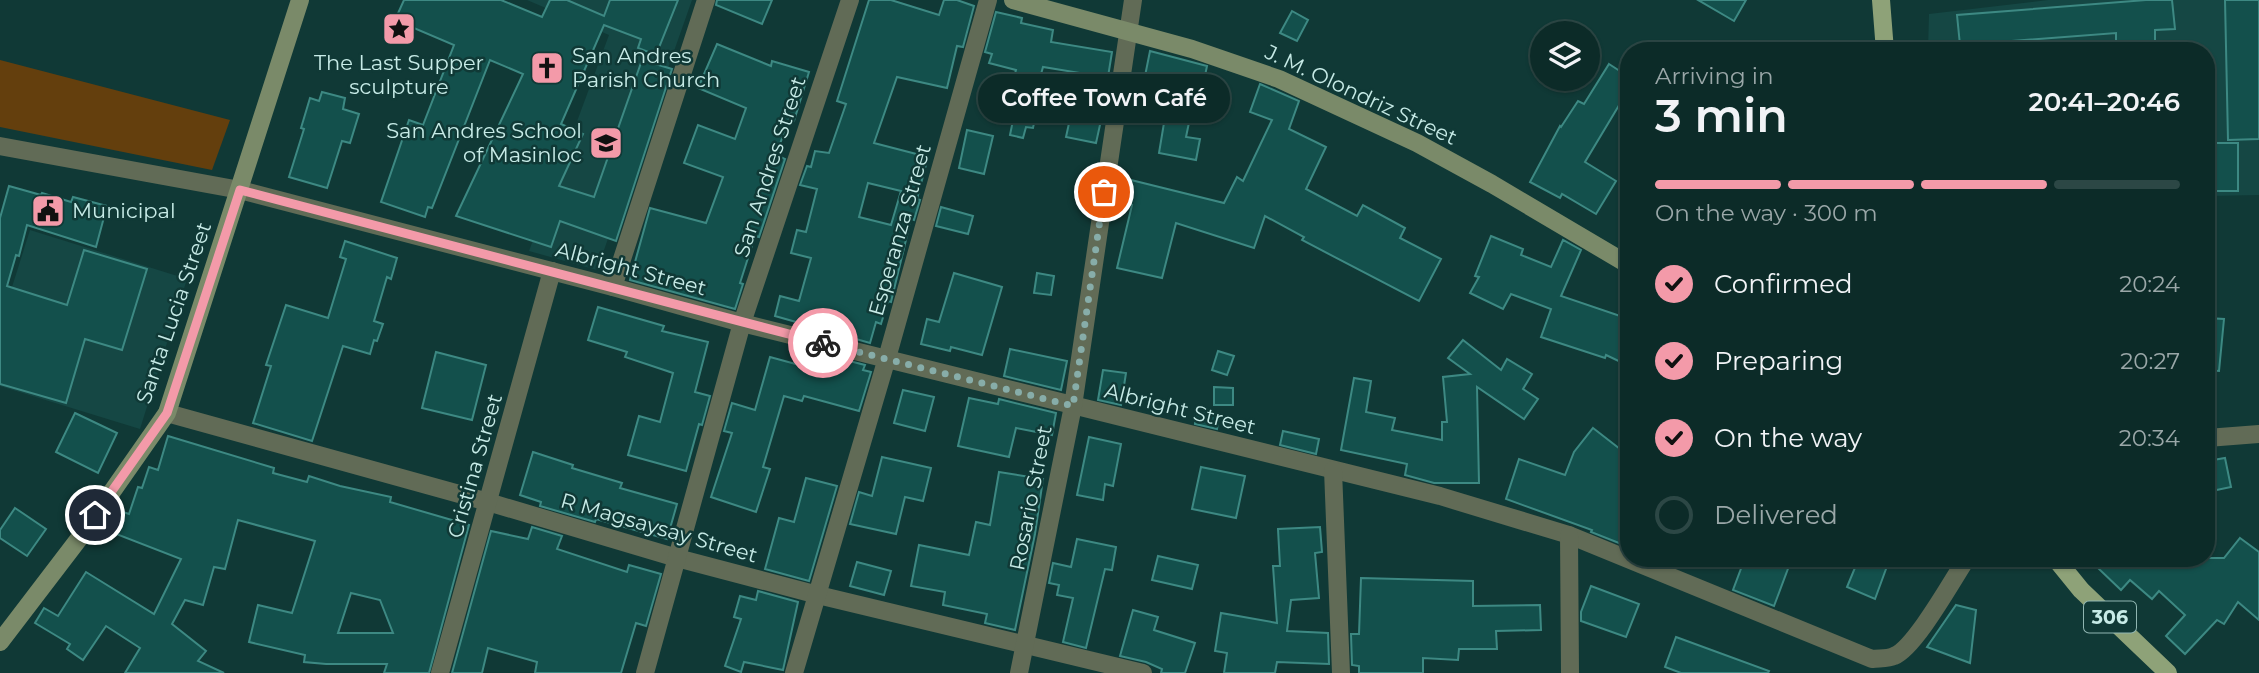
<!DOCTYPE html>
<html lang="en">
<head>
<meta charset="utf-8">
<style>
  body { margin:0; font-family:Montserrat,sans-serif; background:#153330; color:#f1f3f6; height:100vh; display:flex; flex-direction:column; font-size:26px; white-space:nowrap }
  * { box-sizing:border-box; margin:0 }
  p { font-size:23px; color:#9aa7a8 }
  .icon { flex:none; width:38px; height:38px; fill:none; stroke:currentColor; stroke-width:2; stroke-linecap:round; stroke-linejoin:round }
  .map { position:relative; flex:1; overflow:hidden }
  .panel { position:absolute; left:1620px; top:42px; width:595px; height:525px; display:flex; flex-direction:column; background:#0c2b28; border-radius:28px; box-shadow:0 2px 5px #0004,0 0 0 2px #2c4745 }
  .panel>* { flex:none }
  .fabs { position:absolute; left:1530px; top:21px; display:grid; gap:14px }
  .fabs a { display:grid; place-items:center; width:70px; height:70px; border-radius:50%; background:#0c2b28; box-shadow:0 2px 5px #0004,0 0 0 2px #2c4745; font-size:35px }
  .pin { position:absolute; display:grid; place-items:center; width:60px; height:60px; color:#fff; margin:-30px; border:4px solid #fff; border-radius:50%; box-shadow:0 2px 7px #0007 }
  .courier { position:absolute; display:grid; place-items:center; width:70px; height:70px; margin:-35px; border:5px solid #f39aa9; border-radius:50%; background:#fff; color:#222; box-shadow:0 2px 9px #0007 }
  .bubble { position:absolute; height:49px; border-radius:24px; background:#0c2b28; box-shadow:0 2px 5px #0004,0 0 0 2px #2c4745; font-size:23px; font-weight:600; line-height:49px; text-align:center }
  .summary em { font-style:normal; font-weight:600 }
  .summary div { display:flex; flex-direction:column-reverse }
  .summary { display:flex; align-items:center; justify-content:space-between; height:119px; padding:0 35px }
  h1 { font-size:46px; font-weight:600; line-height:52px }
  .bar { display:grid; grid-template-columns:repeat(4,1fr); gap:10px 7px; align-content:center; height:84px; padding:0 35px }
  .bar i { height:9px; border-radius:5px; background:#2c4745 }
  .bar .current { background:#f39aa9 }
  .bar p { grid-column:span 4 }
  ol { padding:0 35px; list-style:none }
  li { display:flex; align-items:center; gap:21px; height:77px }
  li p { margin-inline-start:auto }
  li .icon { padding:7px; border-radius:50%; background:#f39aa9; color:#111; stroke-width:4 }
  li:last-child { color:#9aa7a8 }
  li i { width:38px; height:38px; border:4px solid #2c4745; border-radius:50% }
  .map>svg:first-child { display:block }
  .built { fill:#154744 }
  .green { fill:#643f0d }
  .building { fill:#13504c; stroke:#3d8983; stroke-width:2; fill-rule:evenodd }
  .lines { fill:none; stroke-linecap:round; stroke-linejoin:round }
  .street { stroke:#616b56; stroke-width:18 }
  .secondary { stroke:#7a8a69; stroke-width:18 }
  .primary { stroke:#8ea278; stroke-width:18 }
  .done { stroke:#87ada9; stroke-width:7; stroke-dasharray:0 12.6 }
  .route { stroke:#f39aa9; stroke-width:9 }
  .labels { text-anchor:middle; stroke-width:5; stroke-linejoin:round; paint-order:stroke }
  .shield { fill:#103936; stroke:#90b6b2; stroke-width:2 }
  .shield-label { font-size:19px; font-weight:bold; fill:#c7ebe7 }
  .poi-label { font-size:21px; fill:#c7ebe7; stroke:#103936; text-anchor:start }
  .street-label { font-size:21px; fill:#c7ebe7; stroke:#103936 }
</style>
</head>
<body>
<div class="map">
<svg width="2259" height="673" viewBox="0 0 2259 673">
  <rect width="100%" height="100%" fill="#103936"/>
  <!-- built -->
  <g class="built">
    <polygon points="527,0 692,0 597,270 529,251 609,35"/>
    <polygon points="2048,0 2259,0 2259,195 2207,196 2207,51 1928,51 1929,14"/>
    <polygon points="30,230 187,279 140,429 0,386 0,325"/>
  </g>
  <!-- green -->
  <polygon class="green" points="0,60 230,120 212,170 0,127"/>
  <!-- building -->
  <g class="building">
    <polygon points="404,0 501,0 542,17 550,0 567,0 604,16 610,0 678,0 656,55 638,48 641,39 604,25 561,124 583,134 559,186 594,197 642,60 672,69 616,241 560,221 551,247 456,216 523,74 490,60 432,208 428,207 425,217 381,202 409,120 423,125 454,45 395,20"/>
    <polygon points="717,0 772,0 762,24 716,5"/>
    <path d="M869 0H891L939 15 944 0H957L974 6 963 47 957 46 947 88 897 77 874 143 928 157 917 199 920 200 914 220 911 219 891 302 888 301 881 324 876 322 870 343 775 316 780 296 799 301 811 258 791 253 797 230 806 232 817 189 800 185 807 166 811 167 815 151 829 153 846 104 837 101ZM868 183 901 191 891 225 859 217Z"/>
    <polygon points="1698,0 1746,0 1734,21"/>
    <polygon points="2146,0 2172,0 2175,29 2155,30 2155,51 2116,51 2116,33 1960,45 1957,15"/>
    <polygon points="2225,0 2259,0 2259,139 2228,140"/>
    <polygon points="1292,11 1308,20 1297,41 1280,33"/>
    <polygon points="996,12 1022,18 1021,23 1053,30 1051,42 1112,52 1107,83 1109,84 1096,143 1066,137 1080,73 1043,67 1033,103 1038,105 1033,128 1026,127 1023,138 1010,135 1020,86 1012,84 1016,70 989,63 992,54 985,52"/>
    <polygon points="717,44 771,66 772,61 809,72 794,121 789,119 776,155 785,159 759,237 755,236 740,283 743,284 735,309 630,280 650,208 706,223 723,177 684,163 698,125 735,139 746,108 698,88"/>
    <polygon points="1150,51 1207,66 1202,90 1196,89 1186,137 1200,139 1196,160 1159,153 1166,111 1162,110 1166,86 1144,81"/>
    <polygon points="1609,64 1629,77 1629,108 1621,102 1585,162 1616,181 1596,214 1562,194 1560,198 1530,182 1560,126 1561,127 1578,101 1584,104"/>
    <polygon points="1260,84 1299,101 1289,129 1326,147 1306,189 1357,216 1363,205 1405,228 1400,238 1441,259 1419,301 1302,240 1304,237 1265,216 1254,248 1176,223 1162,278 1117,268 1132,205 1126,204 1131,180 1224,203 1237,177 1243,181 1272,120 1250,112"/>
    <polygon points="322,92 345,98 343,109 359,114 350,143 342,141 327,188 289,177 304,129 301,128 310,98 319,101"/>
    <polygon points="967,130 993,136 984,174 959,168"/>
    <rect x="2207" y="143" width="31" height="48"/>
    <polygon points="9,186 41,195 42,193 71,202 73,197 107,206 96,247 27,225 19,256 16,255 7,286 67,305 84,250 147,269 122,350 85,339 66,403 0,384 0,218"/>
    <polygon points="941,207 973,216 968,234 936,226"/>
    <polygon points="1491,236 1523,249 1521,255 1551,267 1563,240 1581,250 1561,296 1629,319 1629,366 1606,355 1605,358 1541,337 1551,309 1511,294 1503,309 1470,293 1479,277 1475,276"/>
    <polygon points="345,241 397,258 391,279 387,277 374,321 383,324 377,341 374,340 370,354 343,346 312,441 253,423 271,366 266,365 286,305 328,318 346,259 340,257"/>
    <polygon points="954,273 1002,287 982,355 951,347 950,351 921,344 927,319 939,322"/>
    <polygon points="1037,273 1054,276 1051,295 1034,293"/>
    <polygon points="598,307 664,326 662,331 708,342 695,392 710,396 702,425 699,424 686,471 628,455 639,416 660,422 673,373 625,357 627,352 588,340"/>
    <polygon points="2207,318 2224,319 2219,371 2207,370"/>
    <polygon points="1463,340 1501,370 1507,359 1532,374 1523,389 1538,399 1524,419 1477,387 1479,483 1434,483 1405,475 1407,464 1341,450 1354,378 1371,381 1366,412 1395,418 1392,430 1442,440 1442,422 1447,422 1443,377 1470,374 1448,358"/>
    <polygon points="1010,349 1067,361 1061,390 1004,376"/>
    <polygon points="1218,351 1234,356 1227,375 1212,370"/>
    <polygon points="436,352 486,365 472,420 422,408"/>
    <polygon points="830,356 865,365 863,370 871,372 859,411 804,396 802,401 784,396 763,467 770,469 756,512 711,497 732,433 724,431 732,403 755,410 770,357 825,372"/>
    <polygon points="1103,370 1126,373 1121,405 1098,400"/>
    <polygon points="1214,387 1233,388 1233,405 1214,405"/>
    <polygon points="903,390 934,397 925,431 894,423"/>
    <polygon points="969,398 998,404 999,399 1056,413 1052,435 1016,428 1009,457 958,446"/>
    <polygon points="1196,412 1219,416 1217,429 1195,424"/>
    <polygon points="75,413 117,433 98,473 56,452"/>
    <polygon points="1593,428 1629,456 1629,547 1591,532 1592,530 1506,499 1519,459 1565,475 1574,452"/>
    <polygon points="1283,431 1319,439 1316,454 1280,445"/>
    <path d="M168 436 274 468 273 473 307 482 309 476 340 486 391 497 390 502 469 525 429 673H384L387 664H326L304 662 305 655 249 642 258 605 292 613 315 541 238 520 225 569 214 567 203 605 185 600 172 624 206 651 198 661 224 673H125L140 648 106 626 83 660 67 649 70 644 35 623 44 608 58 616 86 572 154 614 181 559 111 532 120 511 129 514 138 487 142 488 149 467 158 470ZM351 593 380 600 393 633H338Z"/>
    <polygon points="1089,437 1121,444 1113,486 1105,484 1103,500 1077,495"/>
    <polygon points="533,452 573,465 572,468 622,483 620,488 677,504 667,539 596,519 595,522 540,506 541,502 520,495"/>
    <polygon points="882,457 931,468 923,501 905,497 896,534 850,524 859,492 872,496"/>
    <polygon points="2225,458 2231,487 2207,492 2207,461"/>
    <polygon points="1201,467 1245,476 1236,518 1192,509"/>
    <polygon points="999,472 1043,479 1035,534 1015,630 985,623 987,614 943,605 945,592 911,586 919,545 969,555 976,522 990,525"/>
    <polygon points="806,478 837,486 809,581 765,569 779,518 794,522"/>
    <polygon points="15,508 46,529 27,556 0,538 0,530"/>
    <polygon points="532,527 562,536 557,549 627,572 629,565 661,574 646,626 636,623 621,673 535,673 537,662 488,648 482,673 452,673 491,531 528,539"/>
    <polygon points="1320,527 1322,552 1315,553 1319,598 1291,600 1287,631 1328,633 1329,664 1277,662 1275,673 1224,673 1227,653 1215,651 1221,613 1277,623 1273,566 1280,566 1278,529"/>
    <polygon points="2240,538 2259,552 2259,620 2238,602 2224,624 2217,620 2185,654 2166,636 2185,615 2159,591 2152,599 2130,580 2121,590 2099,569 2109,558 2224,558"/>
    <polygon points="1077,539 1116,547 1112,570 1105,569 1086,648 1063,642 1073,598 1057,595 1059,585 1049,583 1053,563 1071,567"/>
    <polygon points="1158,556 1198,565 1192,589 1152,580"/>
    <polygon points="1745,558 1792,558 1774,606 1733,590"/>
    <polygon points="1859,558 1890,558 1875,599 1847,587"/>
    <polygon points="857,562 891,571 884,595 850,586"/>
    <polygon points="1361,578 1473,581 1473,606 1540,605 1541,630 1496,631 1497,649 1459,649 1458,660 1423,658 1423,673 1359,673 1359,666 1352,665 1351,634 1359,634"/>
    <polygon points="1591,586 1639,604 1626,637 1581,621 1581,612"/>
    <polygon points="758,591 798,602 783,670 744,662 741,672 725,666 741,619 734,617 740,596 756,600"/>
    <polygon points="1956,605 1976,610 1970,663 1927,647"/>
    <polygon points="1133,610 1158,617 1154,630 1195,643 1185,673 1161,673 1162,669 1146,662 1120,656"/>
    <polygon points="1676,637 1769,671 1768,673 1681,673 1665,667"/>
  </g>
  <g class="lines">
    <!-- street -->
    <g class="street">
      <path d="M0 146 240 190 613 287 742 323 1440 496 1569 535 1872 659C1879 658 1888 659 1894 656 1915 648 1953 579 1967 558"/>
      <polyline points="613,287 706,0"/>
      <polyline points="167,413 488,502 677,558 818,595 1143,673"/>
      <polyline points="2207,438 2259,434"/>
      <polyline points="1333,470 1341,673"/>
      <polyline points="1569,535 1570,673"/>
      <polyline points="440,673 552,271"/>
      <polyline points="645,673 742,323 850,0"/>
      <polyline points="794,673 887,358 988,0"/>
      <polyline points="1019,673 1073,406 1133,0"/>
    </g>
    <!-- secondary -->
    <g class="secondary">
      <polyline points="1013,0 1192,49 1279,79 1417,143 1492,184 1629,265"/>
      <polyline points="0,642 81,536 167,413 300,0"/>
    </g>
    <!-- primary -->
    <g class="primary">
      <polyline points="1881,0 1885,51"/>
      <polyline points="2055,558 2081,590 2168,673"/>
    </g>
  </g>
  <g class="lines">
    <!-- done -->
    <polyline class="done" points="823,343 1073,406 1104,192"/>
    <!-- route -->
    <polyline class="route" points="95,515 167,413 240,190 823,343"/>
  </g>
  <!-- icons -->
  <defs>
    <symbol id="sight-square" viewBox="-11 -11 22 22"><rect x="-9" y="-9" width="18" height="18" rx="4" fill="#f39aa9" stroke="#103936"/><path d="M0-6L1.8-2.2L6-1.7L2.9 1.2L3.7 5.4L0 3.3L-3.7 5.4L-2.9 1.2L-6-1.7L-1.8-2.2Z" fill="#111"/></symbol>
    <symbol id="church-square" viewBox="-11 -11 22 22"><rect x="-9" y="-9" width="18" height="18" rx="4" fill="#f39aa9" stroke="#103936"/><path d="M-1.2-6h2.4v3.5h3.3v2.4h-3.3V6h-2.4V-.1h-3.3v-2.4h3.3Z" fill="#111"/></symbol>
    <symbol id="school-square" viewBox="-11 -11 22 22"><rect x="-9" y="-9" width="18" height="18" rx="4" fill="#f39aa9" stroke="#103936"/><path d="M0-5L7-2L0 1L-7-2ZM-4 1L0 2.5L4 1V4Q0 6-4 4Z" fill="#111"/></symbol>
    <symbol id="civic-square" viewBox="-11 -11 22 22"><rect x="-9" y="-9" width="18" height="18" rx="4" fill="#f39aa9" stroke="#103936"/><path d="M-.6-6.5H3V-4.5H.6V-3L4-1V1h2V6H-6V1h2V-1L-.6-3ZM-1.2 2.5V6h2.4V2.5Z" fill="#111"/></symbol>
  </defs>
  <g fill-rule="evenodd">
    <use href="#sight-square" x="380" y="10" width="38" height="38"/>
    <use href="#church-square" x="528" y="49" width="38" height="38"/>
    <use href="#school-square" x="587" y="124" width="38" height="38"/>
    <use href="#civic-square" x="29" y="192" width="38" height="38"/>
  </g>
  <g class="labels">
    <!-- shield labels -->
    <rect class="shield" x="2084" y="601.5" width="52" height="31" rx="5"/>
    <g class="shield-label">
      <text x="2110" y="624">306</text>
    </g>
    <!-- poi labels -->
    <g class="poi-label">
      <text x="572" y="63">San Andres<tspan x="572" dy="24">Parish Church</tspan></text>
      <text x="399" y="70" text-anchor="middle">The Last Supper<tspan x="399" dy="24">sculpture</tspan></text>
      <text x="582" y="138" text-anchor="end">San Andres School<tspan x="582" dy="24">of Masinloc</tspan></text>
      <text x="72" y="218">Municipal</text>
    </g>
    <!-- street labels -->
    <g class="street-label">
      <text transform="translate(1361 95) rotate(25)" y="7">J. M. Olondriz Street</text>
      <text transform="translate(770 167) rotate(-72)" y="7">San Andres Street</text>
      <text transform="translate(900 230) rotate(-74)" y="7">Esperanza Street</text>
      <text transform="translate(631 269) rotate(15)" y="7">Albright Street</text>
      <text transform="translate(174 313) rotate(-71)" y="7">Santa Lucia Street</text>
      <text transform="translate(1180 409) rotate(14)" y="7">Albright Street</text>
      <text transform="translate(475 466) rotate(-74)" y="7">Cristina Street</text>
      <text transform="translate(1031 498) rotate(-79)" y="7">Rosario Street</text>
      <text transform="translate(659 528) rotate(16)" y="7">R Magsaysay Street</text>
    </g>
  </g>
</svg>
<div class="fabs">
<a><svg class="icon" aria-label="layers" viewBox="0 0 24 24"><path d="M12 4l9 5-9 5-9-5zM3 14l9 5 9-5"/></svg></a>
</div>
<div class="pin" style="left:1104px;top:192px;background:#ea580c"><svg class="icon" aria-label="bag" viewBox="0 0 24 24"><path d="M5 8h14l-1 12H6zM9 8a3 3 0 0 1 6 0"/></svg></div>
<div class="pin" style="left:95px;top:515px;background:#1f2937"><svg class="icon" aria-label="home" viewBox="0 0 24 24"><path d="M3 11l9-7 9 7M6 9v11h12V9"/></svg></div>
<div class="courier" style="left:823px;top:343px"><svg class="icon" aria-label="bike" viewBox="0 0 24 24"><circle cx="6" cy="16" r="4"/><circle cx="18" cy="16" r="4"/><path d="M6 16l4-8h5l3 8M10 8l3 8H6M13 5h3"/></svg></div>
<div class="bubble" style="left:978px;top:74px;width:252px">Coffee Town Café</div>
<section class="panel">
<div class="summary"><div><h1>3 min</h1><p>Arriving in</p></div><em>20:41–20:46</em></div>
<div class="bar"><i class="current"></i><i class="current"></i><i class="current"></i><i></i><p>On the way · 300 m</p></div>
<ol>
<li><svg class="icon" aria-label="check" viewBox="0 0 24 24"><path d="M5 12l5 5 9-10"/></svg>Confirmed<p>20:24</p></li>
<li><svg class="icon" aria-label="check" viewBox="0 0 24 24"><path d="M5 12l5 5 9-10"/></svg>Preparing<p>20:27</p></li>
<li><svg class="icon" aria-label="check" viewBox="0 0 24 24"><path d="M5 12l5 5 9-10"/></svg>On the way<p>20:34</p></li>
<li><i></i>Delivered</li>
</ol>
</section>
</div>
</body>
</html>
